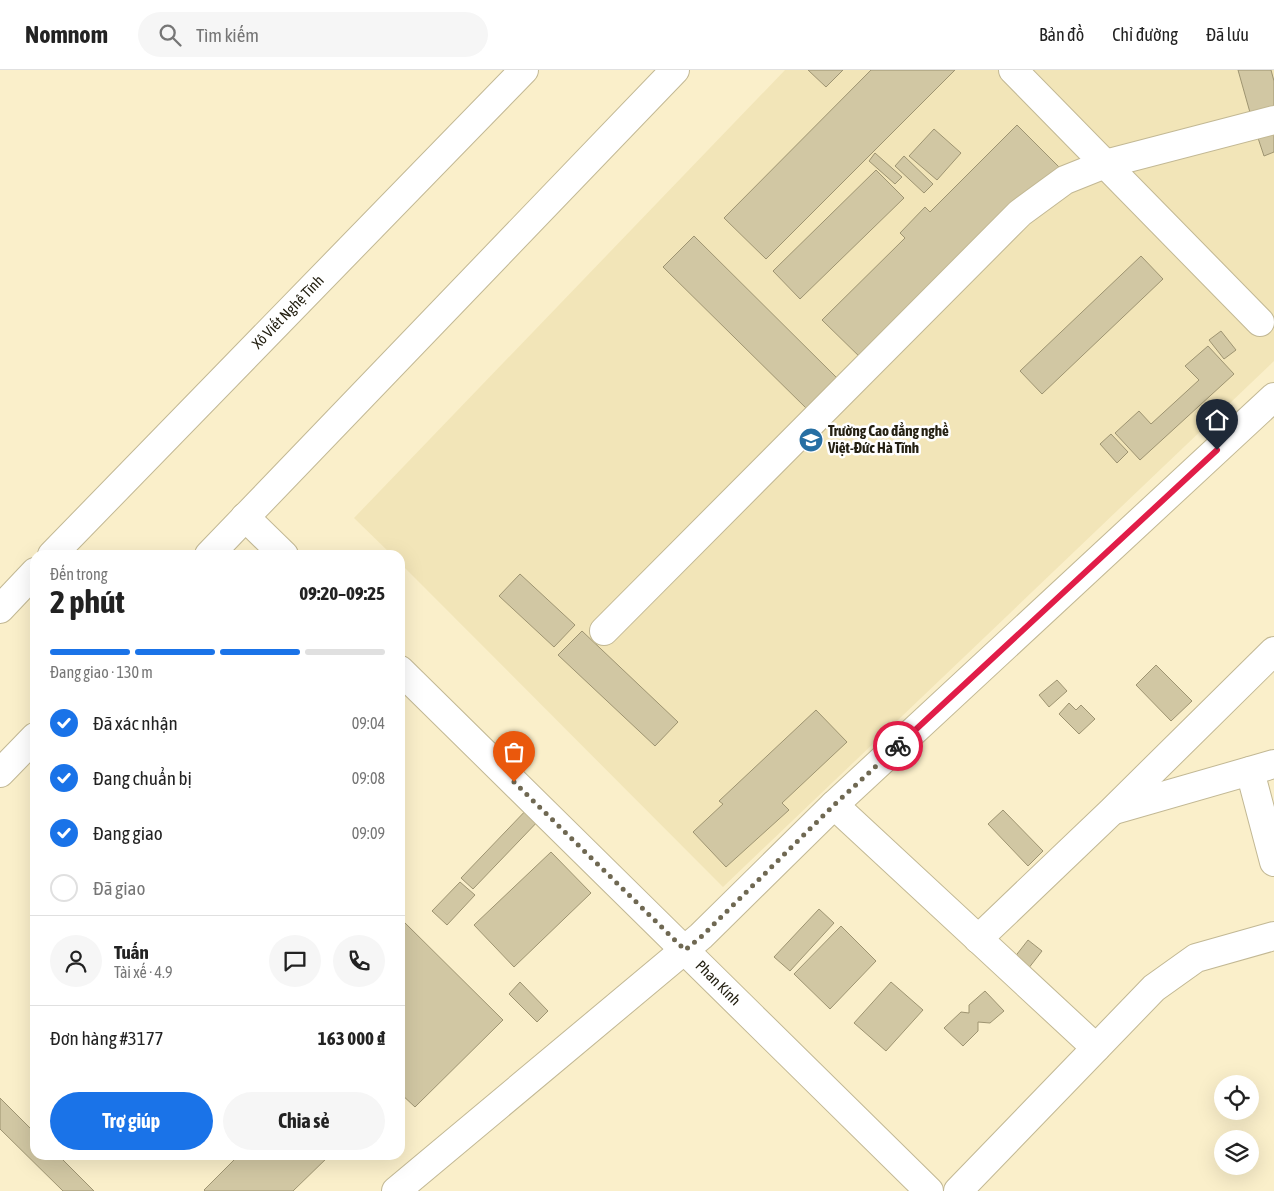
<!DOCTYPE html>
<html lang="vi">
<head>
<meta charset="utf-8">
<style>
  body { margin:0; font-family:"Asap Condensed",sans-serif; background:#f6f6f6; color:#222; height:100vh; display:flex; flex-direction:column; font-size:19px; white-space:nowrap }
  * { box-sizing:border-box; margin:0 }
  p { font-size:16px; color:#767676 }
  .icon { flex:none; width:28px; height:28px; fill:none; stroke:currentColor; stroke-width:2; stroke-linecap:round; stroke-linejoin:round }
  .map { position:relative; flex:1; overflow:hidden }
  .drawer { position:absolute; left:30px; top:480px; width:375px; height:610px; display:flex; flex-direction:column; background:#fff; border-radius:15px; box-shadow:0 5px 20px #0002 }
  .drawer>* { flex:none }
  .tools { position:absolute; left:1214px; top:1005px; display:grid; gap:10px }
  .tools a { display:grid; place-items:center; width:45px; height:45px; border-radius:50%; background:#fff; box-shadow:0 5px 20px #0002; font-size:25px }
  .pin { position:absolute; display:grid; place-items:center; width:42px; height:42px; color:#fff; margin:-51px -21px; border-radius:50% 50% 50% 0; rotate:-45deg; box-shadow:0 0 5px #0007 }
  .pin .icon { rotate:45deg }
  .courier { position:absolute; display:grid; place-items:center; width:50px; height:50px; margin:-25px; border:4px solid #e11d48; border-radius:50%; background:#fff; color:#222; box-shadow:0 1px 6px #0007 }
  .summary em { font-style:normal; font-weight:700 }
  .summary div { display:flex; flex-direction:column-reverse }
  .summary { display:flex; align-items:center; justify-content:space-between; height:85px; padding:0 20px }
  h1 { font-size:32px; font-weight:700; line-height:38px }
  .bar { display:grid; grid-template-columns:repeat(4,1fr); gap:8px 5px; align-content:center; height:60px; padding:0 20px }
  .bar i { height:6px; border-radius:4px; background:#e0e0e0 }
  .bar .on { background:#1a73e8 }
  .bar p { grid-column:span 4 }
  .line { display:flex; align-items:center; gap:12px; padding:0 20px; border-top:1px solid #e0e0e0 }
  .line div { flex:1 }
  .round { display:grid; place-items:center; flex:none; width:52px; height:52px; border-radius:26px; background:#f6f6f6 }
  ol { padding:0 20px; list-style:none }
  li { display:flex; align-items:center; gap:15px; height:55px }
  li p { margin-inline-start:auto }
  li .icon { padding:5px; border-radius:50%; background:#1a73e8; color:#fff; stroke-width:4 }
  li:last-child { color:#767676 }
  li i { width:28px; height:28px; border:2px solid #e0e0e0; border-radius:50% }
  .action { display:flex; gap:10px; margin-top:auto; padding:10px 20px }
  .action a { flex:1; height:58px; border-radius:30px; background:#1a73e8; color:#fff; font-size:20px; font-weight:700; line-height:58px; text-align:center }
  .action a+a { background:#f6f6f6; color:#222 }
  header { display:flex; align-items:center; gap:30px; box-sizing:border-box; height:70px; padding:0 25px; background:#fff; border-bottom:1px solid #e0e0e0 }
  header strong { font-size:24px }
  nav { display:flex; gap:28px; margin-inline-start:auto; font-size:18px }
  .search { width:350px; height:45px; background:#f6f6f6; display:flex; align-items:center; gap:12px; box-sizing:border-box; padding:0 18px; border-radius:28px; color:#767676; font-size:19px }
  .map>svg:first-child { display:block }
  .built { fill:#f2e5b8 }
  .building { fill:#d1c7a3; stroke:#9e9471 }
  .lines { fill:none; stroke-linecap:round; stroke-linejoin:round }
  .minor-casing { stroke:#c2b894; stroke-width:30 }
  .minor { stroke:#fff; stroke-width:28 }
  .done { stroke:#6f6852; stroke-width:5; stroke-dasharray:0 9 }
  .route { stroke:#e11d48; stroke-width:6 }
  .labels { text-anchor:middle; stroke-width:5; stroke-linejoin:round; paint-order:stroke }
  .street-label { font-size:15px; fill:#242012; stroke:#fff }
  .poi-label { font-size:15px; font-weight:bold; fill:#242012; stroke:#fff; text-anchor:start }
</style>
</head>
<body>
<header>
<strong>Nomnom</strong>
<div class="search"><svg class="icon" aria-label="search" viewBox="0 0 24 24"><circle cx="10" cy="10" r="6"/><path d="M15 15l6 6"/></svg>Tìm kiếm</div>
<nav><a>Bản đồ</a><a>Chỉ đường</a><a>Đã lưu</a></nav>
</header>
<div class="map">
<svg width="1274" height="1121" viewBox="0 0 1274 1121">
  <rect width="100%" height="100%" fill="#faefca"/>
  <!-- built -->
  <polygon class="built" points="785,0 1274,0 1274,291 723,817 400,493 400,485 392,485 354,448"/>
  <!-- building -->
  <g class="building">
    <polygon points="808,0 843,0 826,17"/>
    <polygon points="871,0 955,0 766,189 724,148"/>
    <polygon points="1238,0 1271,0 1274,11 1274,39 1251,46"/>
    <polygon points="1017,55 1059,97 865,292 822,250 905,168 900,163 925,137 930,142"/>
    <polygon points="934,59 961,83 937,110 909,86"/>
    <polygon points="1274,59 1274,82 1264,86 1257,65"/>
    <polygon points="875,83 902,107 895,114 869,91"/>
    <polygon points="904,86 933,114 924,123 895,96"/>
    <polygon points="876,100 904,128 800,229 773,201"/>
    <polygon points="694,166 838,309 808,340 663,197"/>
    <polygon points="1141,186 1163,209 1042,324 1020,301"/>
    <polygon points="1221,261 1236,280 1224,289 1209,270"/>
    <polygon points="1208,276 1234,304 1140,390 1115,363 1139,341 1151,354 1199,310 1185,296"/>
    <polygon points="1111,364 1128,382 1117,393 1100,374"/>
    <polygon points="520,504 575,555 554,577 499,526"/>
    <polygon points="582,561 678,652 655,676 558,585"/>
    <polygon points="1156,595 1192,631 1171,651 1136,615"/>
    <polygon points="1057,610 1067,621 1049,637 1039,625"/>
    <polygon points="1069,633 1076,640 1081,635 1095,649 1079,664 1059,644"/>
    <polygon points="816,640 847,672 782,733 789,740 726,797 693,762 723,734 719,731"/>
    <polygon points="531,735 543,746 473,819 461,808"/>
    <polygon points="1003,740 1043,781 1028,796 988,754"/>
    <polygon points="551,782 591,823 514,897 474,855"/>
    <polygon points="460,812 475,825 447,855 432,841"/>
    <polygon points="819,839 834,853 790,901 774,887"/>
    <polygon points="400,848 503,950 415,1037 400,1023"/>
    <polygon points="841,856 876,891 830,939 794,904"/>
    <polygon points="1028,870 1042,881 1028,899 1014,888"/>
    <polygon points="520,912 548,941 537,952 509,924"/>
    <polygon points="891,912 923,940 886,981 854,953"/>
    <polygon points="985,921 1004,941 990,953 978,952 978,961 963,976 944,958 961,942 969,943 969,935"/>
    <polygon points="0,1028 35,1063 35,1085 58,1085 94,1121 63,1121 0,1059"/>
    <polygon points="239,1085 330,1085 293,1121 205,1121 204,1120"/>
  </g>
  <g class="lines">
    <defs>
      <g id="minor">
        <polyline points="1013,0 1260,252"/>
        <polyline points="245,447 284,485"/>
        <polyline points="52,485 524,0"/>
        <polyline points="209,485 675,0"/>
        <polyline points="0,539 35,502"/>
        <polyline points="604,561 1020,143 1065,110 1105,94 1274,50"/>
        <polyline points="400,600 929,1121"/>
        <polyline points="1250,701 1274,792"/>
        <polyline points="0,703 35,667"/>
        <polyline points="834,735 1096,978"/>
        <polyline points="1114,740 1274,694"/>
        <polyline points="978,869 1112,741 1274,581"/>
        <polyline points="396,1121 701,866 834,735 1274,327"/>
        <polyline points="958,1121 1154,918 1196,888 1274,866"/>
      </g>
    </defs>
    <!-- minor casing -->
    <use href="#minor" class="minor-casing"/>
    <!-- minor -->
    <use href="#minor" class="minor"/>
  </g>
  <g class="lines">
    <!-- done -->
    <polyline class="done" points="514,712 685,880 702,866 834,735 898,676"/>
    <!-- route -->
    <polyline class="route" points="898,676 1217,380"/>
  </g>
  <!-- icons -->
  <defs>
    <symbol id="university-disc" viewBox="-11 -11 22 22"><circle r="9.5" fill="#276fa3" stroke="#fff"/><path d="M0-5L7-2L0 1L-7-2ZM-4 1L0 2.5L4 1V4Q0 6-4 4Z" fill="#fff"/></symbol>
  </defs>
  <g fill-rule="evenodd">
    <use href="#university-disc" x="797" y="356" width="28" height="28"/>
  </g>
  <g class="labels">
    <!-- street labels -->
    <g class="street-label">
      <text transform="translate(288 242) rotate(-46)" y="5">Xô Viết Nghệ Tĩnh</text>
      <text transform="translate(718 913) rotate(45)" y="5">Phan Kính</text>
    </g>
    <!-- poi labels -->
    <g class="poi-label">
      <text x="828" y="366">Trường Cao đẳng nghề<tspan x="828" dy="17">Việt-Đức Hà Tĩnh</tspan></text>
    </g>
  </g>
</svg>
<div class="tools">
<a><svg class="icon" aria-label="locate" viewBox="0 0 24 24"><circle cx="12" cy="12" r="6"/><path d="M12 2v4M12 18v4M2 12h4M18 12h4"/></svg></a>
<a><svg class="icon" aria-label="layers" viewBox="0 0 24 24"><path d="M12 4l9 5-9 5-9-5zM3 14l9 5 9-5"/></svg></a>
</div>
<div class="pin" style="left:514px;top:712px;background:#ea580c"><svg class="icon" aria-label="bag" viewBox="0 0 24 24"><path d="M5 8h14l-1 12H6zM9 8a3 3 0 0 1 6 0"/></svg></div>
<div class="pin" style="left:1217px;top:380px;background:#1f2937"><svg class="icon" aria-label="home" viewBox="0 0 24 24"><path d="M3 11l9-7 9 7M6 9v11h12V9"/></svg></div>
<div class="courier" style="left:898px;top:676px"><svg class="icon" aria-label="bike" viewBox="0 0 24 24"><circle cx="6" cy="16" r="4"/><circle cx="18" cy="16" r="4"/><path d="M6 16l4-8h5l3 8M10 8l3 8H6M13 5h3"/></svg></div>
<section class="drawer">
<div class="summary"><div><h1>2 phút</h1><p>Đến trong</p></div><em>09:20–09:25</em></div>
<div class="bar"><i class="on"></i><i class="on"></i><i class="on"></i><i></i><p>Đang giao · 130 m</p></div>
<ol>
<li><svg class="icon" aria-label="check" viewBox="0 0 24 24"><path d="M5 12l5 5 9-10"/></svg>Đã xác nhận<p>09:04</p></li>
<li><svg class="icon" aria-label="check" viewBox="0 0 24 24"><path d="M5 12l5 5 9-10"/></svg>Đang chuẩn bị<p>09:08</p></li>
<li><svg class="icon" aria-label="check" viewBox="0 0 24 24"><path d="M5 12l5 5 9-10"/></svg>Đang giao<p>09:09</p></li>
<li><i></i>Đã giao</li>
</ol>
<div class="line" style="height:90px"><a class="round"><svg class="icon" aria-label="person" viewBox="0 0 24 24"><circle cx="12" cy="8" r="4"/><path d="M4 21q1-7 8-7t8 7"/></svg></a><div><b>Tuấn</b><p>Tài xế · 4.9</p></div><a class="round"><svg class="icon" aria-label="chat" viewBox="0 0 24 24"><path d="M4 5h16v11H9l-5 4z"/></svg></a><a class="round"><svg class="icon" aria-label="phone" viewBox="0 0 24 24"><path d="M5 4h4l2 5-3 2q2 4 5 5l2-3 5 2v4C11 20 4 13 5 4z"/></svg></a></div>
<div class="line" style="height:65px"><div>Đơn hàng #3177</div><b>163 000 ₫</b></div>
<div class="action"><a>Trợ giúp</a><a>Chia sẻ</a></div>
</section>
</div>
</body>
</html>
